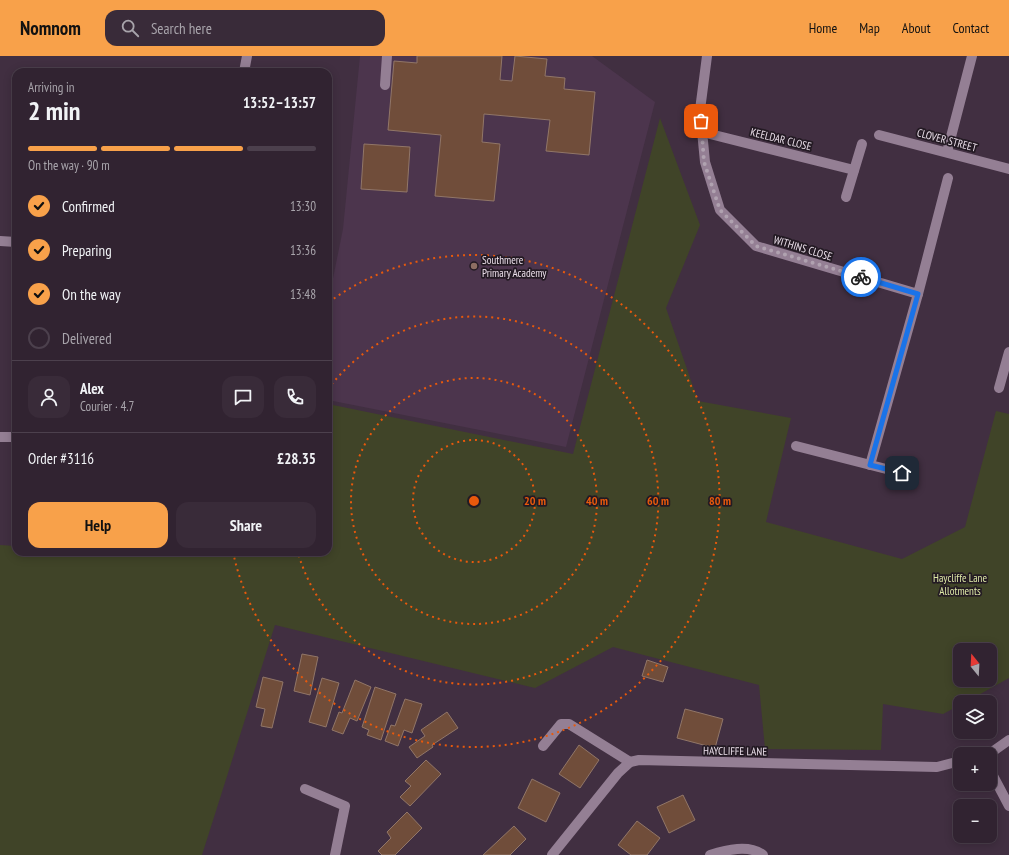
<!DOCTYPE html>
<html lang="en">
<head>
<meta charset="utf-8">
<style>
  body { margin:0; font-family:"PT Sans Narrow",sans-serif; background:#392b39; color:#f1f3f6; height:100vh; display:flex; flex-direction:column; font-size:15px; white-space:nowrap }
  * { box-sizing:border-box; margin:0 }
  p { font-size:13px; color:#a8a4ab }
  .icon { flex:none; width:22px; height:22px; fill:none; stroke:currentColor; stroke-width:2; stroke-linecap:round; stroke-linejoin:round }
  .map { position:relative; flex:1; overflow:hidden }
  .panel { position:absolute; left:12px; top:12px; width:320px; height:488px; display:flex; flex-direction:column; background:#312331; border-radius:12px; box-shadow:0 2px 10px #0003,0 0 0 1px #4c404d }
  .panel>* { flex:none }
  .needle { width:26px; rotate:342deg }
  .fabs { position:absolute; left:953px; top:587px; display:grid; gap:8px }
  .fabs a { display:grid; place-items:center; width:44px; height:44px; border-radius:8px; background:#312331; box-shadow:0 2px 10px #0003,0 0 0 1px #4c404d; font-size:20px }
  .pin { position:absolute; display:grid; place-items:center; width:34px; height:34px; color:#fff; margin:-17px; border-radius:8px; box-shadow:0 2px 6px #0006 }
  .courier { position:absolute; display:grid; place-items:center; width:40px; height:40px; margin:-20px; border:3px solid #1a73e8; border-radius:50%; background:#fff; color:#222; box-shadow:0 1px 5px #0007 }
  .overview em { font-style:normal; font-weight:700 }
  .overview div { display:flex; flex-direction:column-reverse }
  .overview { display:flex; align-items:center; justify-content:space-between; height:68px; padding:0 16px }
  h1 { font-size:26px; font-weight:700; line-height:30px }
  .bar { display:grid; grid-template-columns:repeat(4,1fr); gap:6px 4px; align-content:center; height:48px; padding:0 16px }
  .bar i { height:5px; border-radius:3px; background:#4c404d }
  .bar .on { background:#f8a14a }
  .bar p { grid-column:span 4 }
  .line { display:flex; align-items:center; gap:10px; padding:0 16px; border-top:1px solid #4c404d }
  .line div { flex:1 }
  .round { display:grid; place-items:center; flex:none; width:42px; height:42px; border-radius:12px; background:#392b39 }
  ol { padding:0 16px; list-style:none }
  li { display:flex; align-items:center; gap:12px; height:44px }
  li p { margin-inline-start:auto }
  li .icon { padding:4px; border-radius:50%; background:#f8a14a; color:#111; stroke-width:4 }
  li:last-child { color:#a8a4ab }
  li i { width:22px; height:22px; border:2px solid #4c404d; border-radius:50% }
  .cta { display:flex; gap:8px; margin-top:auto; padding:8px 16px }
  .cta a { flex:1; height:46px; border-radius:12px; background:#f8a14a; color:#111; font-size:16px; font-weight:700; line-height:46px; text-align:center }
  .cta a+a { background:#392b39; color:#f1f3f6 }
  header { display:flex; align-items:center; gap:24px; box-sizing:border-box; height:56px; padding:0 20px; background:#f8a14a; color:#111 }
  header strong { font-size:19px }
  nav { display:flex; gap:22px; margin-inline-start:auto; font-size:14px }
  .search { width:280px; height:36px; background:#392b39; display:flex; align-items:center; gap:10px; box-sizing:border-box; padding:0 14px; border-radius:12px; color:#a8a4ab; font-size:15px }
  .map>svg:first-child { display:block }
  .built { fill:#4c354d }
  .green { fill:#404428; fill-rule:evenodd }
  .building { fill:#704d3a; stroke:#917668 }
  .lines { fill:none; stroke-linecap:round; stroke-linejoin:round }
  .service { stroke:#947f94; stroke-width:10 }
  .minor { stroke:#947f94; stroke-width:10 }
  .done { stroke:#b0a2b0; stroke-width:4; stroke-dasharray:0 7.2 }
  .route { stroke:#1a73e8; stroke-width:5 }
  .ring { fill:none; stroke:#e8590c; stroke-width:2; stroke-dasharray:2 4 }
  .education-dot { fill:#8d6e63; stroke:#231a23; stroke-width:1.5 }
  .labels { text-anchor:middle; stroke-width:3.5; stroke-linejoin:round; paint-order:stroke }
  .street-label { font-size:11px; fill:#ece0eb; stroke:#231a23 }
  .poi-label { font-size:11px; fill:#ece0eb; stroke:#231a23; text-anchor:start }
  .park-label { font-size:11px; fill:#dfeaa8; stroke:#231a23 }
  .centre { fill:#e8590c; stroke:#231a23; stroke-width:2 }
  .ring-label { font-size:12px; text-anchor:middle; font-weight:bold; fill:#e8590c; stroke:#231a23; stroke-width:3.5; stroke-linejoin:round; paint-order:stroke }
</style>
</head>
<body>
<header>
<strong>Nomnom</strong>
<div class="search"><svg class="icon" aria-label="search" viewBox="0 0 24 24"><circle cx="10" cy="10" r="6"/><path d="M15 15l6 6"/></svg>Search here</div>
<nav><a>Home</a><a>Map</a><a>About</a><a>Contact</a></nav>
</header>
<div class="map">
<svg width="1009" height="799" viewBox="0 0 1009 799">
  <rect width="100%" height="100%" fill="#412f41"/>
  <!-- built -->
  <polygon class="built" points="360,0 592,0 655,46 566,391 328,344 328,247 343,173"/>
  <!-- green -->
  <path class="green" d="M660 62 700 169 666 252 698 345 791 362 766 466 902 503 965 471 996 355 1009 358V622L966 646H960V649L943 658 883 648 881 694 765 693 759 629 613 591 535 632 275 569 202 799H0V489L16 490V496H168L258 500 260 496H328V348L573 398ZM960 594H990V624H960Z"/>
  <!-- building -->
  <g class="building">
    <polygon points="417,0 502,0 500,24 512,25 515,0 547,3 545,20 565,22 564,33 595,36 589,99 546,95 550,64 484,58 482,86 500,88 494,145 435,140 441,79 388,74 394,5 417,7"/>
    <polygon points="364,88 410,91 407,136 361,133"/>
    <polygon points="302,598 318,601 310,639 294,635"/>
    <polygon points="647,604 668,611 663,626 642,620"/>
    <polygon points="263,621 283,626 272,672 261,670 265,653 256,651"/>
    <polygon points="322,622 339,627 326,671 309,666"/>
    <polygon points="355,624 371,631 357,665 350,662 343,678 332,674 339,656 342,657"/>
    <polygon points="375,631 396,638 381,684 367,679 369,674 362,671"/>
    <polygon points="405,643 422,648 412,677 404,674 398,690 385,685 391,669 395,670"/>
    <polygon points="685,653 723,663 715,692 677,682"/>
    <polygon points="447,656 458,672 432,689 433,691 417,702 409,691 425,680 421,674"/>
    <polygon points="579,689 599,704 580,732 559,718"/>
    <polygon points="426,704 441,718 410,750 400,741 411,730 405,725"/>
    <polygon points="532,723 560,737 546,766 518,752"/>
    <polygon points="683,739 695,764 669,777 657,751"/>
    <polygon points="407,756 422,772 395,799 382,799 378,795 391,782 387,776"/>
    <polygon points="637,765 660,782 647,799 631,799 618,789"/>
    <polygon points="514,770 526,783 510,799 483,799"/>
  </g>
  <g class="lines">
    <!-- service -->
    <g class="service">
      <polyline points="385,29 387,0"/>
      <polyline points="990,714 1009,750"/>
    </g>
    <!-- minor -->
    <g class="minor">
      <polyline points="707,0 700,54 705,106 720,154 756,190 918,238 948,122"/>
      <polyline points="244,16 247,0"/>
      <polyline points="702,76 854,114"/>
      <polyline points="879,79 1009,113"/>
      <polyline points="947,96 972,0"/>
      <polyline points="846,141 862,88"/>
      <polyline points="0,185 16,186"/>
      <polyline points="999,332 1009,296"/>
      <polyline points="0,381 16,381"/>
      <polyline points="796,390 902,417"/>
      <polyline points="870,409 918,238"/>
      <polyline points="543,690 561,668 569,668 630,706"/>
      <polyline points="983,698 992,696 1009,684"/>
      <polyline points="305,733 345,750 335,799"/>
      <polyline points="552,799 618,717 630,706 639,704 937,711 960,705"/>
      <path d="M710 799C726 794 749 788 763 799"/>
    </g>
  </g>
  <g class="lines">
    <!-- done -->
    <polyline class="done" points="701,65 704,106 720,154 756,190 861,221"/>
    <!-- route -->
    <polyline class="route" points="861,221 918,238 870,409 902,417"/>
  </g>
  <!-- distance rings -->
  <g class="ring">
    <circle cx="474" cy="445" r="61"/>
    <circle cx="474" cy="445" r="123"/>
    <path d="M328 333A184 184 0 1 1 298 497"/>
    <path d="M329 246A246 246 0 1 1 233 496"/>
  </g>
  <!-- markers -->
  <circle class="education-dot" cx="474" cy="210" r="4"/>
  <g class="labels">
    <!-- street labels -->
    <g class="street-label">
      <text transform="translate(781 83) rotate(14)" y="4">KEELDAR CLOSE</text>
      <text transform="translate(947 84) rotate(15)" y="4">CLOVER STREET</text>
      <text transform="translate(803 192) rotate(17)" y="4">WITHINS CLOSE</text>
      <text transform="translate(735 695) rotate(1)" y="4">HAYCLIFFE LANE</text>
    </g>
    <!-- poi labels -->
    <g class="poi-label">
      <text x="482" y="208">Southmere<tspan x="482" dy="13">Primary Academy</tspan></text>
    </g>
    <!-- park labels -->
    <g class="park-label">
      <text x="960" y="526">Haycliffe Lane<tspan x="960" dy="13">Allotments</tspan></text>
    </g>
  </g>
  <circle cx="474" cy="445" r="6" class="centre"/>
  <g class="ring-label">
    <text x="535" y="449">20 m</text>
    <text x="597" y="449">40 m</text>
    <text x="658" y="449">60 m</text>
    <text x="720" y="449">80 m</text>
  </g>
</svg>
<div class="fabs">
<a><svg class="needle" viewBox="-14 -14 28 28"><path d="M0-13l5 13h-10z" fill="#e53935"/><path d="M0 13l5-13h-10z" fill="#a8a4ab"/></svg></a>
<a><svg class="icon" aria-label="layers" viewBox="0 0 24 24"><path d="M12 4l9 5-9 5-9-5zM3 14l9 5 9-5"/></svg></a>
<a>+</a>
<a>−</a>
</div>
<div class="pin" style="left:701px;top:65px;background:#ea580c"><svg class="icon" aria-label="bag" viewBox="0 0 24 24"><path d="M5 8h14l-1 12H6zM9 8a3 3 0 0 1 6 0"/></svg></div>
<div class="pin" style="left:902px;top:417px;background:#1f2937"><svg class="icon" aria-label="home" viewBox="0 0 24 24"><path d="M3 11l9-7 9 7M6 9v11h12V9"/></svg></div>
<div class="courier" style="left:861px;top:221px"><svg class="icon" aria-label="bike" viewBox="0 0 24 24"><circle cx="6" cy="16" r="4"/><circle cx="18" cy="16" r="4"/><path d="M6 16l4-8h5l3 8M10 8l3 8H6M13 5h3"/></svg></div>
<section class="panel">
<div class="overview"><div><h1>2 min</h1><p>Arriving in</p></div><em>13:52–13:57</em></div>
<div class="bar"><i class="on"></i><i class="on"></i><i class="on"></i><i></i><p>On the way · 90 m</p></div>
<ol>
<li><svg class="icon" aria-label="check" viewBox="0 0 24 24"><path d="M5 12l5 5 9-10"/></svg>Confirmed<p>13:30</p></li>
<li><svg class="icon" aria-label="check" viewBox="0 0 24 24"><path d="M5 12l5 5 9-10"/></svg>Preparing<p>13:36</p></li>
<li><svg class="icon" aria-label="check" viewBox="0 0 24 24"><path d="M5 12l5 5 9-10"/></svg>On the way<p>13:48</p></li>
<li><i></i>Delivered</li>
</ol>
<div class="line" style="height:72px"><a class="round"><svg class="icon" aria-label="person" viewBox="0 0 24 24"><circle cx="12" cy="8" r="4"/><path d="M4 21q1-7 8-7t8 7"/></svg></a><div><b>Alex</b><p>Courier · 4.7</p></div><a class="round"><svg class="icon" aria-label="chat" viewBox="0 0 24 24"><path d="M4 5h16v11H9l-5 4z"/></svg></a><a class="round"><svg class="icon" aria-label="phone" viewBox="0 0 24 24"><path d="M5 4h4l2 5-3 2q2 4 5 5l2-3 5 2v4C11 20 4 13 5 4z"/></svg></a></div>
<div class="line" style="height:52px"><div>Order #3116</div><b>£28.35</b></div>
<div class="cta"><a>Help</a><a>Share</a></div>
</section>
</div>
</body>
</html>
